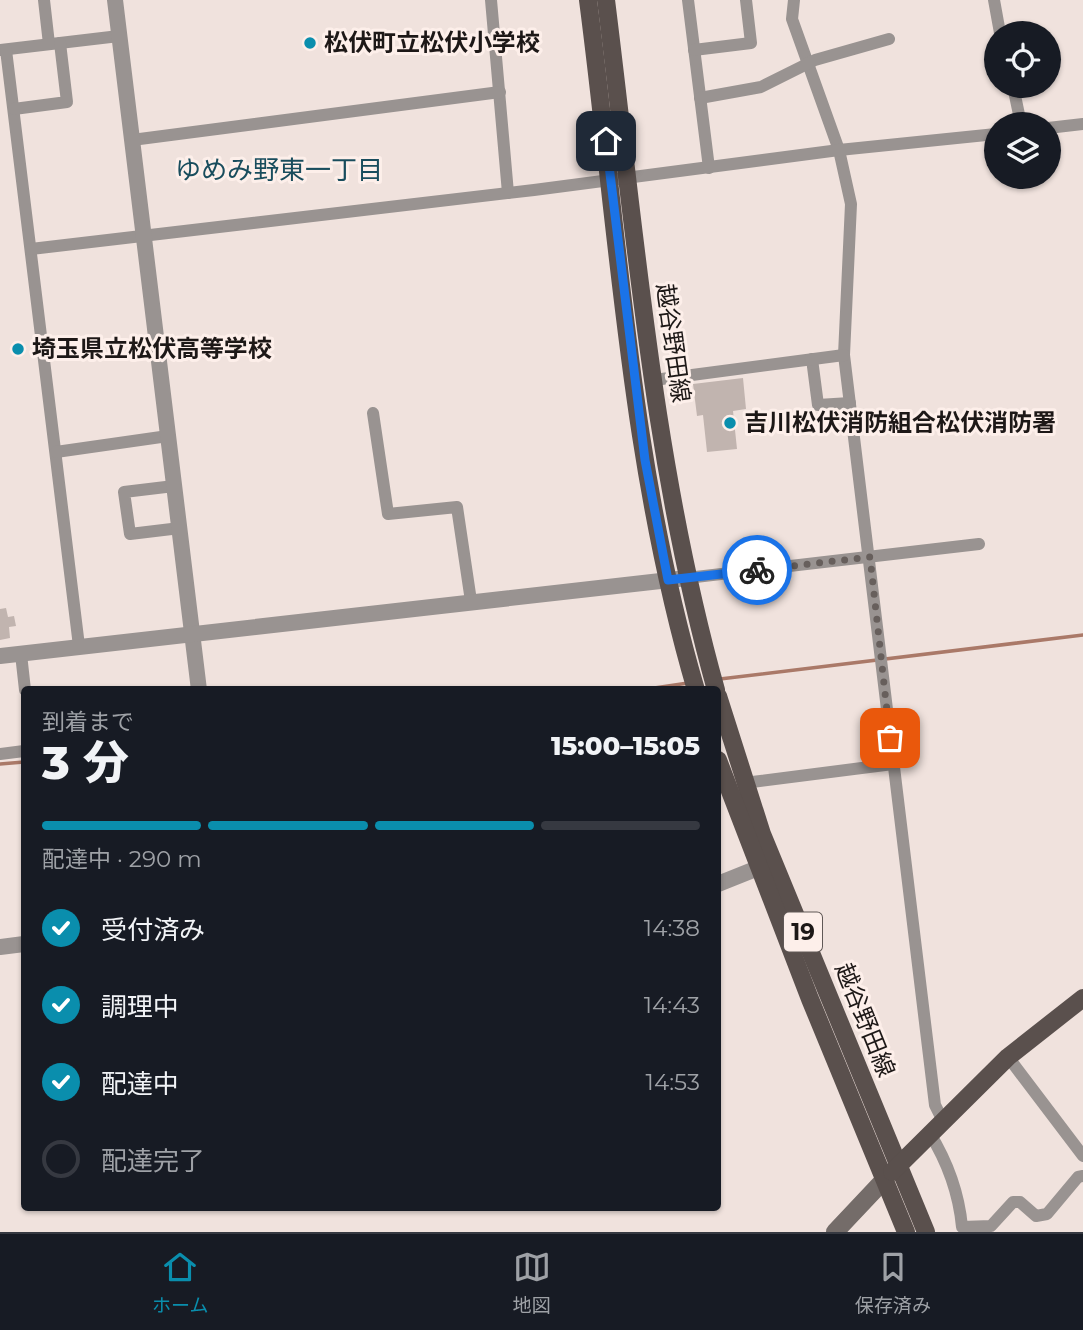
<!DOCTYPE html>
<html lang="ja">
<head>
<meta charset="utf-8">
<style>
  body { margin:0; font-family:Montserrat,"Noto Sans JP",sans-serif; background:#20242c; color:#f1f3f6; height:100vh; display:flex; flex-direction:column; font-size:26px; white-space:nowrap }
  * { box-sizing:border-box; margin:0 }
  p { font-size:23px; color:#9ea1a6 }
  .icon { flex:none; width:38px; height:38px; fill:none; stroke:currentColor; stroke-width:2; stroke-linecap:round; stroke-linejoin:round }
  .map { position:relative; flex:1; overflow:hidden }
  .side { position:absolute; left:21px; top:686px; width:700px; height:525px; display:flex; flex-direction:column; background:#171b24; border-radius:7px; box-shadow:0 2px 5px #0004 }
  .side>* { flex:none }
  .controls { position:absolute; left:984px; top:21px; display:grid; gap:14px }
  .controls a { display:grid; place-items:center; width:77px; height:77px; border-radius:50%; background:#171b24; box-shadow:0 2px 5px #0004; font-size:35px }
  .pin { position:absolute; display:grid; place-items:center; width:60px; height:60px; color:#fff; margin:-30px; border-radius:14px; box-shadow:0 4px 10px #0006 }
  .courier { position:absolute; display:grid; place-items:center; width:70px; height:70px; margin:-35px; border:5px solid #1a73e8; border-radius:50%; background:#fff; color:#222; box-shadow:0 2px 9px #0007 }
  .summary em { font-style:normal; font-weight:800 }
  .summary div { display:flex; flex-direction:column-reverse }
  .summary { display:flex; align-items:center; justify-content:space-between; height:119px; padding:0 21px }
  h1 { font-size:46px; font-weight:800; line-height:52px }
  .bar { display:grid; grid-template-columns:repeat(4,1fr); gap:10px 7px; align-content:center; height:84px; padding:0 21px }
  .bar i { height:9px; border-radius:5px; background:#363941 }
  .bar .active { background:#0a8ead }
  .bar p { grid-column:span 4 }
  ol { padding:0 21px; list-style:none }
  li { display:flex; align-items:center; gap:21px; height:77px }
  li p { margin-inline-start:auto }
  li .icon { padding:7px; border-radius:50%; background:#0a8ead; color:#fff; stroke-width:4 }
  li:last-child { color:#9ea1a6 }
  li i { width:38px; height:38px; border:4px solid #363941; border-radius:50% }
  .menu { display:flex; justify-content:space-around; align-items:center; height:98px; border-top:2px solid #363941; background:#171b24; font-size:19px; color:#9ea1a6 }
  .menu a { display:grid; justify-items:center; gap:4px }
  .menu .active { color:#0a8ead }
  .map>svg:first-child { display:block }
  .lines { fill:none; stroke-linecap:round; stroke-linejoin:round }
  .stream { stroke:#aa7968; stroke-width:3.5 }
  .building { fill:#c1b4af }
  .minor { stroke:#999391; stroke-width:12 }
  .tertiary { stroke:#999391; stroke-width:16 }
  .secondary { stroke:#746c69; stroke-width:18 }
  .primary { stroke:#5a504d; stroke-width:18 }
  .done { stroke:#675f5c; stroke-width:7; stroke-dasharray:0 12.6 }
  .route { stroke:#1a73e8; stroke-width:9 }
  .poi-dot { fill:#0a8ead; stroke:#fdefea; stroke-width:2.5 }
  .labels { text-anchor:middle; stroke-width:6; stroke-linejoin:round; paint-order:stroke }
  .shield { fill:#fdefea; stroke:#605856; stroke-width:2 }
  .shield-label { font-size:23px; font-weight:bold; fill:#1d1817 }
  .poi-label { font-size:24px; font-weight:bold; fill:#1d1817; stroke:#fdefea; text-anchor:start }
  .street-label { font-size:24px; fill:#1d1817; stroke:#fdefea }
  .neighbourhood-label { font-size:26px; fill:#194d5d; stroke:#fdefea }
</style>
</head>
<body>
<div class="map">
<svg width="1083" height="1232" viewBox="0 0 1083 1232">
  <rect width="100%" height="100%" fill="#f0e2dd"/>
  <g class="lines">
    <!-- stream -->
    <g class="stream">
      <polyline points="720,679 1083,635"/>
      <polyline points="641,690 688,683"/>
      <polyline points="0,764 24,762"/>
    </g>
  </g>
  <!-- building -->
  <g class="building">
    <polygon points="743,378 746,409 733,411 737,449 707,452 703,415 697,416 693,384"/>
    <polygon points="6,608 8,617 14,616 16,626 9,627 10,638 0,640 0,609"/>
  </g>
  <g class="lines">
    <!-- minor -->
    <g class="minor">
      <polyline points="44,0 49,44"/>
      <polyline points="491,0 508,193"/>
      <polyline points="688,0 709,168"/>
      <polyline points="794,0 792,19 839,150 851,204 844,355 935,1105 942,1119"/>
      <polyline points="994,0 1000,33"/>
      <polyline points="0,50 119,36"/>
      <polyline points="6,50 79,646"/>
      <polyline points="694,50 751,43 746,0"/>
      <polyline points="1013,86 1021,124"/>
      <polyline points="700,98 761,87 815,60 889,39"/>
      <polyline points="14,109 67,102 60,43"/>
      <polyline points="1048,128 1083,124"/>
      <polyline points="132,140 500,92"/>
      <polyline points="31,249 534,190 839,150 996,134"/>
      <polyline points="812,359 818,405 850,403"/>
      <polyline points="654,380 844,355"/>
      <polyline points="373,413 388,514 457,507 471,601"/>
      <polyline points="56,452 168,436"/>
      <polyline points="174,486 124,492 130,534 180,528"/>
      <polyline points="687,578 979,544"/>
      <polyline points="21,654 25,690"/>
      <polyline points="0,754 24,751"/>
      <polyline points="744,783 893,764"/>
      <polyline points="1008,1057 1083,1156"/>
      <path d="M929 1132C947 1161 959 1194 962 1227L991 1226 1013 1202H1020L1036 1216 1047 1214 1078 1177 1083 1176"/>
    </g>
    <!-- tertiary -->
    <g class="tertiary">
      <polyline points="115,0 199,690"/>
      <polyline points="0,656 687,578"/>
      <polyline points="718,884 758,868"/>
      <polyline points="0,947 24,944"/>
    </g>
    <!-- secondary -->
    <polyline class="secondary" points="835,1232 884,1180"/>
    <!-- primary -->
    <g class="primary">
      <path d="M588 0C618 230 630 466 696 690"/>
      <path d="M606 0C635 231 653 465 716 690"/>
      <polyline points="718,696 762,834 926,1232"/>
      <polyline points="718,760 810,999 906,1232"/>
      <polyline points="892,1172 1008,1057 1083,998"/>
    </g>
  </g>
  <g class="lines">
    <!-- done -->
    <polyline class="done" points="757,570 870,557 890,738"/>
    <!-- route -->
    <polyline class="route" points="606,141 645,460 668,580 757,570"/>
  </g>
  <!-- markers -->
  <g class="poi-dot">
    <circle cx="310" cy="43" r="7"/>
    <circle cx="18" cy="349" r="7"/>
    <circle cx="730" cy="423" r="7"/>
  </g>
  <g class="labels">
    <!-- shield labels -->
    <rect class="shield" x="784" y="912.5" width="38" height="39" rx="5"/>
    <g class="shield-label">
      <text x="803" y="940">19</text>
    </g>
    <!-- poi labels -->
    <g class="poi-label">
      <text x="324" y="51">松伏町立松伏小学校</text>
      <text x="32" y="357">埼玉県立松伏高等学校</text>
      <text x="744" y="431">吉川松伏消防組合松伏消防署</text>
    </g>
    <!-- street labels -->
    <g class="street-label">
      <text transform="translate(673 343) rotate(82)" y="8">越谷野田線</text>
      <text transform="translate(865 1020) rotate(68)" y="8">越谷野田線</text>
    </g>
    <!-- neighbourhood labels -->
    <g class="neighbourhood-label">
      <text x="279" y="179">ゆめみ野東一丁目</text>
    </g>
  </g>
</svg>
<div class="controls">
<a><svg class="icon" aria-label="locate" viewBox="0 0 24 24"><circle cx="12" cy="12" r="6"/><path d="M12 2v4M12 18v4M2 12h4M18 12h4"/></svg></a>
<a><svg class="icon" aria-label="layers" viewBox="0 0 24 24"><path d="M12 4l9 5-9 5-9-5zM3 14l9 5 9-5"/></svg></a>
</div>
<div class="pin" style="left:890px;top:738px;background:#ea580c"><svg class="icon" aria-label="bag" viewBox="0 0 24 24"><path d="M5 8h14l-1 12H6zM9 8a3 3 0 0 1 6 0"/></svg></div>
<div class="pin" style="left:606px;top:141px;background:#1f2937"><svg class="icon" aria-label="home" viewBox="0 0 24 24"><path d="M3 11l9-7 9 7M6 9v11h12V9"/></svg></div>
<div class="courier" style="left:757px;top:570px"><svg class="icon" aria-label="bike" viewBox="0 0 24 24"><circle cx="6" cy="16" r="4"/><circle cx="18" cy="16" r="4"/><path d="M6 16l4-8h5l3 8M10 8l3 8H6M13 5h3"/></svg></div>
<section class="side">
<div class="summary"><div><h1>3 分</h1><p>到着まで</p></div><em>15:00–15:05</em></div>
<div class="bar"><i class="active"></i><i class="active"></i><i class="active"></i><i></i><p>配達中 · 290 m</p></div>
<ol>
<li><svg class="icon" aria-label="check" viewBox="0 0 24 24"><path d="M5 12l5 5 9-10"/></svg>受付済み<p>14:38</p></li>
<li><svg class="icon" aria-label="check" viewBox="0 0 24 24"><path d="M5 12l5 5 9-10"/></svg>調理中<p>14:43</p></li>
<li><svg class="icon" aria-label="check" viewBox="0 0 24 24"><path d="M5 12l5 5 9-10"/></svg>配達中<p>14:53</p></li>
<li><i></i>配達完了</li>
</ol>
</section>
</div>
<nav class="menu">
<a class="active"><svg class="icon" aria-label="home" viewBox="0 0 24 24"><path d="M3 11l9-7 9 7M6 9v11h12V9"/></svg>ホーム</a>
<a><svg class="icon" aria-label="map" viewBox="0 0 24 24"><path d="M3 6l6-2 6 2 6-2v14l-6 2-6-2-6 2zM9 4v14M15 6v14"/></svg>地図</a>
<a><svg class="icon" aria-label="saved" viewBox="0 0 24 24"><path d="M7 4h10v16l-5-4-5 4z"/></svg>保存済み</a>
</nav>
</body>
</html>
